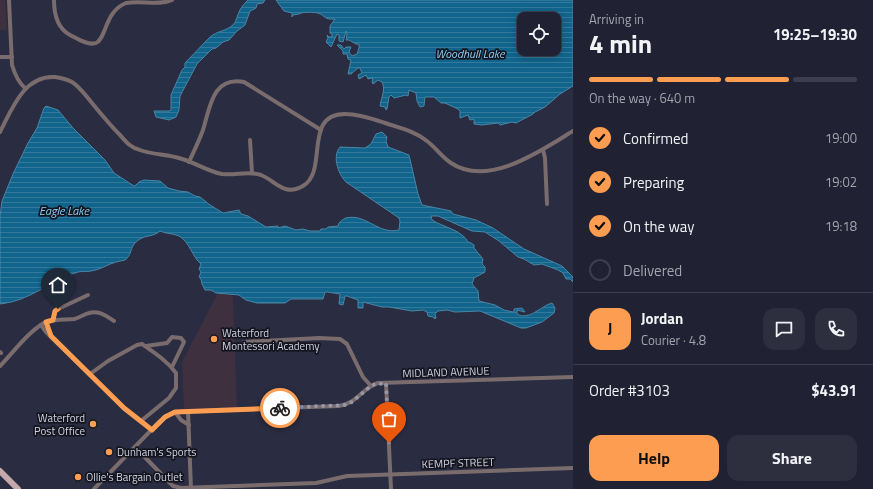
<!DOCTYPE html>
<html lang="en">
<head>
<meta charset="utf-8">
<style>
  body { margin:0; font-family:"Titillium Web",sans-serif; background:#2d2e3e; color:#f1f3f6; height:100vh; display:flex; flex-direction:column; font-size:15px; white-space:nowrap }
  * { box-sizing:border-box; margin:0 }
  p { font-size:13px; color:#a2a3ac }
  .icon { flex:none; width:22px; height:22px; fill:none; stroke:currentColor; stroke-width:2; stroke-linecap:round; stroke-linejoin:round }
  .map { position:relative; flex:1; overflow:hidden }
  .sheet { display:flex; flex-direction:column; background:#202132; width:300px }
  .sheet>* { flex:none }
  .fabs { position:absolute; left:517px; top:12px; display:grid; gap:8px }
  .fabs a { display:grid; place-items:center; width:44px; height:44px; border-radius:8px; background:#202132; box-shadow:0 2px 10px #0003,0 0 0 1px #3d3e4d; font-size:20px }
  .pin { position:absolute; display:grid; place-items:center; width:34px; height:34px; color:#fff; margin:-41px -17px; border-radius:50% 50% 50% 0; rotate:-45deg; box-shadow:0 0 4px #0007 }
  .pin .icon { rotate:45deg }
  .courier { position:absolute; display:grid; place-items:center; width:40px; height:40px; margin:-20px; border:3px solid #fc9d52; border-radius:50%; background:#fff; color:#222; box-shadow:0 1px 5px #0007 }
  .head em { font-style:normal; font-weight:700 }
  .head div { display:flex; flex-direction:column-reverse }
  .head { display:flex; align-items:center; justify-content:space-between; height:68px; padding:0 16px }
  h1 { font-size:26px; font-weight:700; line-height:30px }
  .bar { display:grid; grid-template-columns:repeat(4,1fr); gap:6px 4px; align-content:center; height:48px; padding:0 16px }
  .bar i { height:5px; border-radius:3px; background:#3d3e4d }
  .bar .selected { background:#fc9d52 }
  .bar p { grid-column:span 4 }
  .line { display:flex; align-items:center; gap:10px; padding:0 16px; border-top:1px solid #3d3e4d }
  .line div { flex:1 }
  .round { display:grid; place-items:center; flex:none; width:42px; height:42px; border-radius:12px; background:#2d2e3e }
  ol { padding:0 16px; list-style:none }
  li { display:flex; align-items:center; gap:12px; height:44px }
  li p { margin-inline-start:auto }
  li .icon { padding:4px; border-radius:50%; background:#fc9d52; color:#111; stroke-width:4 }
  li:last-child { color:#a2a3ac }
  li i { width:22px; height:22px; border:2px solid #3d3e4d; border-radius:50% }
  .button { display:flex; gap:8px; margin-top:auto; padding:8px 16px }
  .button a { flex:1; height:46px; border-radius:12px; background:#fc9d52; color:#111; font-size:16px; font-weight:700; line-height:46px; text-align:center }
  .button a+a { background:#2d2e3e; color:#f1f3f6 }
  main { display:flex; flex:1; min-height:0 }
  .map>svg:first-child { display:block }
  .education { fill:#3e303e }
  .water { fill:url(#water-rules); stroke:#4a85a5; fill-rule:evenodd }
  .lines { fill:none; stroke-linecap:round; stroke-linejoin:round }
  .street { stroke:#7a6c6c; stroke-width:4 }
  .primary { stroke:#c5a9aa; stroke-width:6 }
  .done { stroke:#9698a9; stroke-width:4; stroke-dasharray:0 7.2 }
  .route { stroke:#fc9d52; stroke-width:5 }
  .poi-dot { fill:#fc9d52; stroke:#14151f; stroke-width:1.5 }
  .labels { text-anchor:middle; stroke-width:3.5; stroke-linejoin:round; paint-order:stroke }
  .poi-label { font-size:11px; fill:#d0d2e0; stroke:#14151f; text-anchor:start }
  .street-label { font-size:11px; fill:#d0d2e0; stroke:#14151f }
  .water-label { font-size:12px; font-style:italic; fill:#8acef8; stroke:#14151f }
</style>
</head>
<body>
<main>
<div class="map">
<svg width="573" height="489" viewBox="0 0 573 489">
  <defs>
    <pattern id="water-rules" width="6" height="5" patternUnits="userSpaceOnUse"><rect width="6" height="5" fill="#11648c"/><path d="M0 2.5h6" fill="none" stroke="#33799c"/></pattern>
  </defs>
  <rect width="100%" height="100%" fill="#2a2c42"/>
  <!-- education -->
  <g class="education">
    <polygon points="0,0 5,0 7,30 0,30"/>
    <polygon points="218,293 233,296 237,409 184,410 182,362"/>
  </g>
  <!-- water -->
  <g class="water">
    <path d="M248 0H265L263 3 257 4 256 8 250 11 245 25 237 31 229 40 223 42 216 48 212 49 197 64 180 96 179 110 176 117 169 120 156 117 154 111H169L171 110V95L182 70 185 67V63L210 37C217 31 226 31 233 25 237 21 237 15 240 10 242 6 245 3 248 0Z"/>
    <path d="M276 0H573V86L560 94 545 107 535 112 533 114 516 123 512 122 500 125 498 123 482 125 474 124V119L470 120 468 115 460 118V111L458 109 445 103H441L434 97H425L424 106 420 107 417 101 416 93 409 90 408 96 406 95 394 98 391 95 389 97 387 109 386 110 385 107 380 106C381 98 386 90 382 82L378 80 373 84 372 82 373 78 368 79 366 75 359 79 358 75 362 73 360 68H358L351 74H348L351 60 348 59 347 54H343V51L337 45H341L344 49 346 47H351L349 52 352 56 357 54 359 48V44H356L349 40H346L347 34 346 31 343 42 339 41V35L337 34 331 47 326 42 328 38 327 35 329 37H332V34L330 33V26L335 19C324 20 326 16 318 13 313 12 306 12 301 13L299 14 293 15 292 17V13L284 11ZM524 19H554V49H524Z"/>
    <path d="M46 106 58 110 73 128 105 160 114 173 134 186 136 185 139 182 144 180 160 181 168 188 179 191 188 192 195 196 200 197 210 205 223 213 239 210 241 214 248 216 266 227 278 226V228L285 226 296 230 303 229 310 231H320L321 229H326L328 227 338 226 339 223C341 221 343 219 346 218 366 213 378 235 399 230L400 221 399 218 346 182C338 174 332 156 340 147L365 148 371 144 376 134 382 132 387 137 386 141 388 147 409 155 418 194 422 205 451 211 453 214 476 220 493 228 524 249 562 266 573 277V282L570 279H566L563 273 558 270 542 264 534 265 524 259 518 257 499 241 485 232 472 231 438 216H431L432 220C443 227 462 230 468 242L471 243 474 245V248L483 259 482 264 485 267V272L474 278 472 284 478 291 479 301 495 305 504 310 513 312H514V309L522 308 525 312 517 310V314C529 321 541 306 552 303L555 308 554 313 542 322 526 328H521L480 311 455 312 447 310 438 311 435 314 436 318 435 319 433 317 428 316 427 312 423 310 412 311 389 307H382L363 302V308H358V300L347 296H345L343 305 339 304 340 294 327 292H325L323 299H291L285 303H257L246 300 239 295 216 293 211 290H205L202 284 201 279 199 277 201 272 199 269 201 264C192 257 190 242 179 236 172 233 166 234 160 231 152 238 144 234 136 242 130 247 132 255 125 260 122 261 119 261 116 262 108 264 100 270 91 271 87 272 82 271 78 272 50 280 31 301 0 304V216L2 201 13 174 28 143 37 128 44 108Z"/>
  </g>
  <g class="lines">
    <!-- street -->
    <g class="street">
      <path d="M9 0 12 65C15 75 18 82 25 88"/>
      <path d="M54 0C54 13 57 28 70 35 76 38 88 46 96 43 106 39 105 11 126 3 142 0 159 6 172 0"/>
      <polyline points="0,57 12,57"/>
      <path d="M0 132C12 109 24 75 55 77 61 78 67 79 72 82 80 87 86 96 92 103 101 114 110 125 120 135 126 142 131 148 140 150 153 155 168 154 182 159 196 163 207 171 222 174 236 176 247 170 261 175 276 181 284 197 303 186 329 171 302 113 346 114 359 114 373 119 385 123 400 128 415 131 427 141 436 148 442 157 451 163 488 188 542 150 573 131"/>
      <polyline points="250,140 252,173"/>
      <polyline points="543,150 545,158 547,204"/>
      <path d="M189 162C194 151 199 141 203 130 210 108 212 76 244 82L321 130"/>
      <polyline points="53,320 55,311 58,309 88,295"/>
      <polyline points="46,322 51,335"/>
      <polyline points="41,325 46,332 124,408 152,430"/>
      <polyline points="244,342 319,338 340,339 347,344 363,377 371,386"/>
      <polyline points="146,346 167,343 172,337 181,338 184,342 172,367"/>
      <polyline points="0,352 1,353"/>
      <path d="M0 366C11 355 33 326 47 322 56 319 65 320 74 319 78 318 82 316 86 314 97 309 105 315 114 321"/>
      <path d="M90 374 108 361 137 345 142 344C155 353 167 361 176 373V388L169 398 141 421"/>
      <polyline points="386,383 391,489"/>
      <polyline points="188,411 191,489"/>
      <polyline points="175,412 181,420 189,425"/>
      <polyline points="135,447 169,482 173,486 181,488 316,483 347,476 573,468"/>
      <path d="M94 489 159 422 165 417 175 412 339 406C358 403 362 388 378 383L573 377"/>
    </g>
    <!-- primary -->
    <polyline class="primary" points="0,471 18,489"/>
  </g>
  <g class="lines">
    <!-- done -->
    <polyline class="done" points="280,408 346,405 352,402 372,385 386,383 389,443"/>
    <!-- route -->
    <polyline class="route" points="58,309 55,311 53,320 46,322 51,336 124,408 152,430 165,417 175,412 280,408"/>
  </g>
  <!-- markers -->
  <g class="poi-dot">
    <circle cx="214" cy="339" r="4"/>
    <circle cx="93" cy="424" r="4"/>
    <circle cx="109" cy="452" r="4"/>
    <circle cx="78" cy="477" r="4"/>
  </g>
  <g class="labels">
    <!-- poi labels -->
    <g class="poi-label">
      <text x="222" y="337">Waterford<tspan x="222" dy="13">Montessori Academy</tspan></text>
      <text x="85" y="422" text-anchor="end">Waterford<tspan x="85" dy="13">Post Office</tspan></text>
      <text x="117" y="456">Dunham's Sports</text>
      <text x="86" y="481">Ollie's Bargain Outlet</text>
    </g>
    <!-- street labels -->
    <g class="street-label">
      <text transform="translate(446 372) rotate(-2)" y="4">MIDLAND AVENUE</text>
      <text transform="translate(458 463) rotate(-2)" y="4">KEMPF STREET</text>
    </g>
    <!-- water labels -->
    <g class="water-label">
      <text x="470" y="58">Woodhull Lake</text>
      <text x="64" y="215">Eagle Lake</text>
    </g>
  </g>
</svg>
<div class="fabs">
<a><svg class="icon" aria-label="locate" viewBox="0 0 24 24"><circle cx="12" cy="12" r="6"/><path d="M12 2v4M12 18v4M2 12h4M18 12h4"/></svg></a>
</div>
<div class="pin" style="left:389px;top:443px;background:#ea580c"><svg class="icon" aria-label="bag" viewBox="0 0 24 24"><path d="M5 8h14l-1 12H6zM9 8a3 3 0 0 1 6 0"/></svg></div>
<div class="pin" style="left:58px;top:309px;background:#1f2937"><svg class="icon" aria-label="home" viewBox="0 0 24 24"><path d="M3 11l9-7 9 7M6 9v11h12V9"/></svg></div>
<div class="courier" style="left:280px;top:408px"><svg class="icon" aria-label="bike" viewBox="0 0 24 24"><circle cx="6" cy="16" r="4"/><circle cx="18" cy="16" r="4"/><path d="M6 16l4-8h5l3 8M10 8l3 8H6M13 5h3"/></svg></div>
</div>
<section class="sheet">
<div class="head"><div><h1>4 min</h1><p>Arriving in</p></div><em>19:25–19:30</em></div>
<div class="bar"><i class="selected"></i><i class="selected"></i><i class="selected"></i><i></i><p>On the way · 640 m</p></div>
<ol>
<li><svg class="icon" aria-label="check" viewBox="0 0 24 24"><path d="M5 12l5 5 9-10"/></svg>Confirmed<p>19:00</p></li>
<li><svg class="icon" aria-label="check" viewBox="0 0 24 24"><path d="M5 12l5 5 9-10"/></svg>Preparing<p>19:02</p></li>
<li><svg class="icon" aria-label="check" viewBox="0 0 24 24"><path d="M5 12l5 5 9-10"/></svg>On the way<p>19:18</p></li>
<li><i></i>Delivered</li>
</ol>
<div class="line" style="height:72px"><b class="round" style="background:#fc9d52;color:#111">J</b><div><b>Jordan</b><p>Courier · 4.8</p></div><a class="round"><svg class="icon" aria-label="chat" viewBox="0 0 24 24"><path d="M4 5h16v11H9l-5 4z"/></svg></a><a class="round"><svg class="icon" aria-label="phone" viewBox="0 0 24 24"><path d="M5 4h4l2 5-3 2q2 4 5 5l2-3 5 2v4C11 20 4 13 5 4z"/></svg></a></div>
<div class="line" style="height:52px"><div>Order #3103</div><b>$43.91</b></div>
<div class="button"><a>Help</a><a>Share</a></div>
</section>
</main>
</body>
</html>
